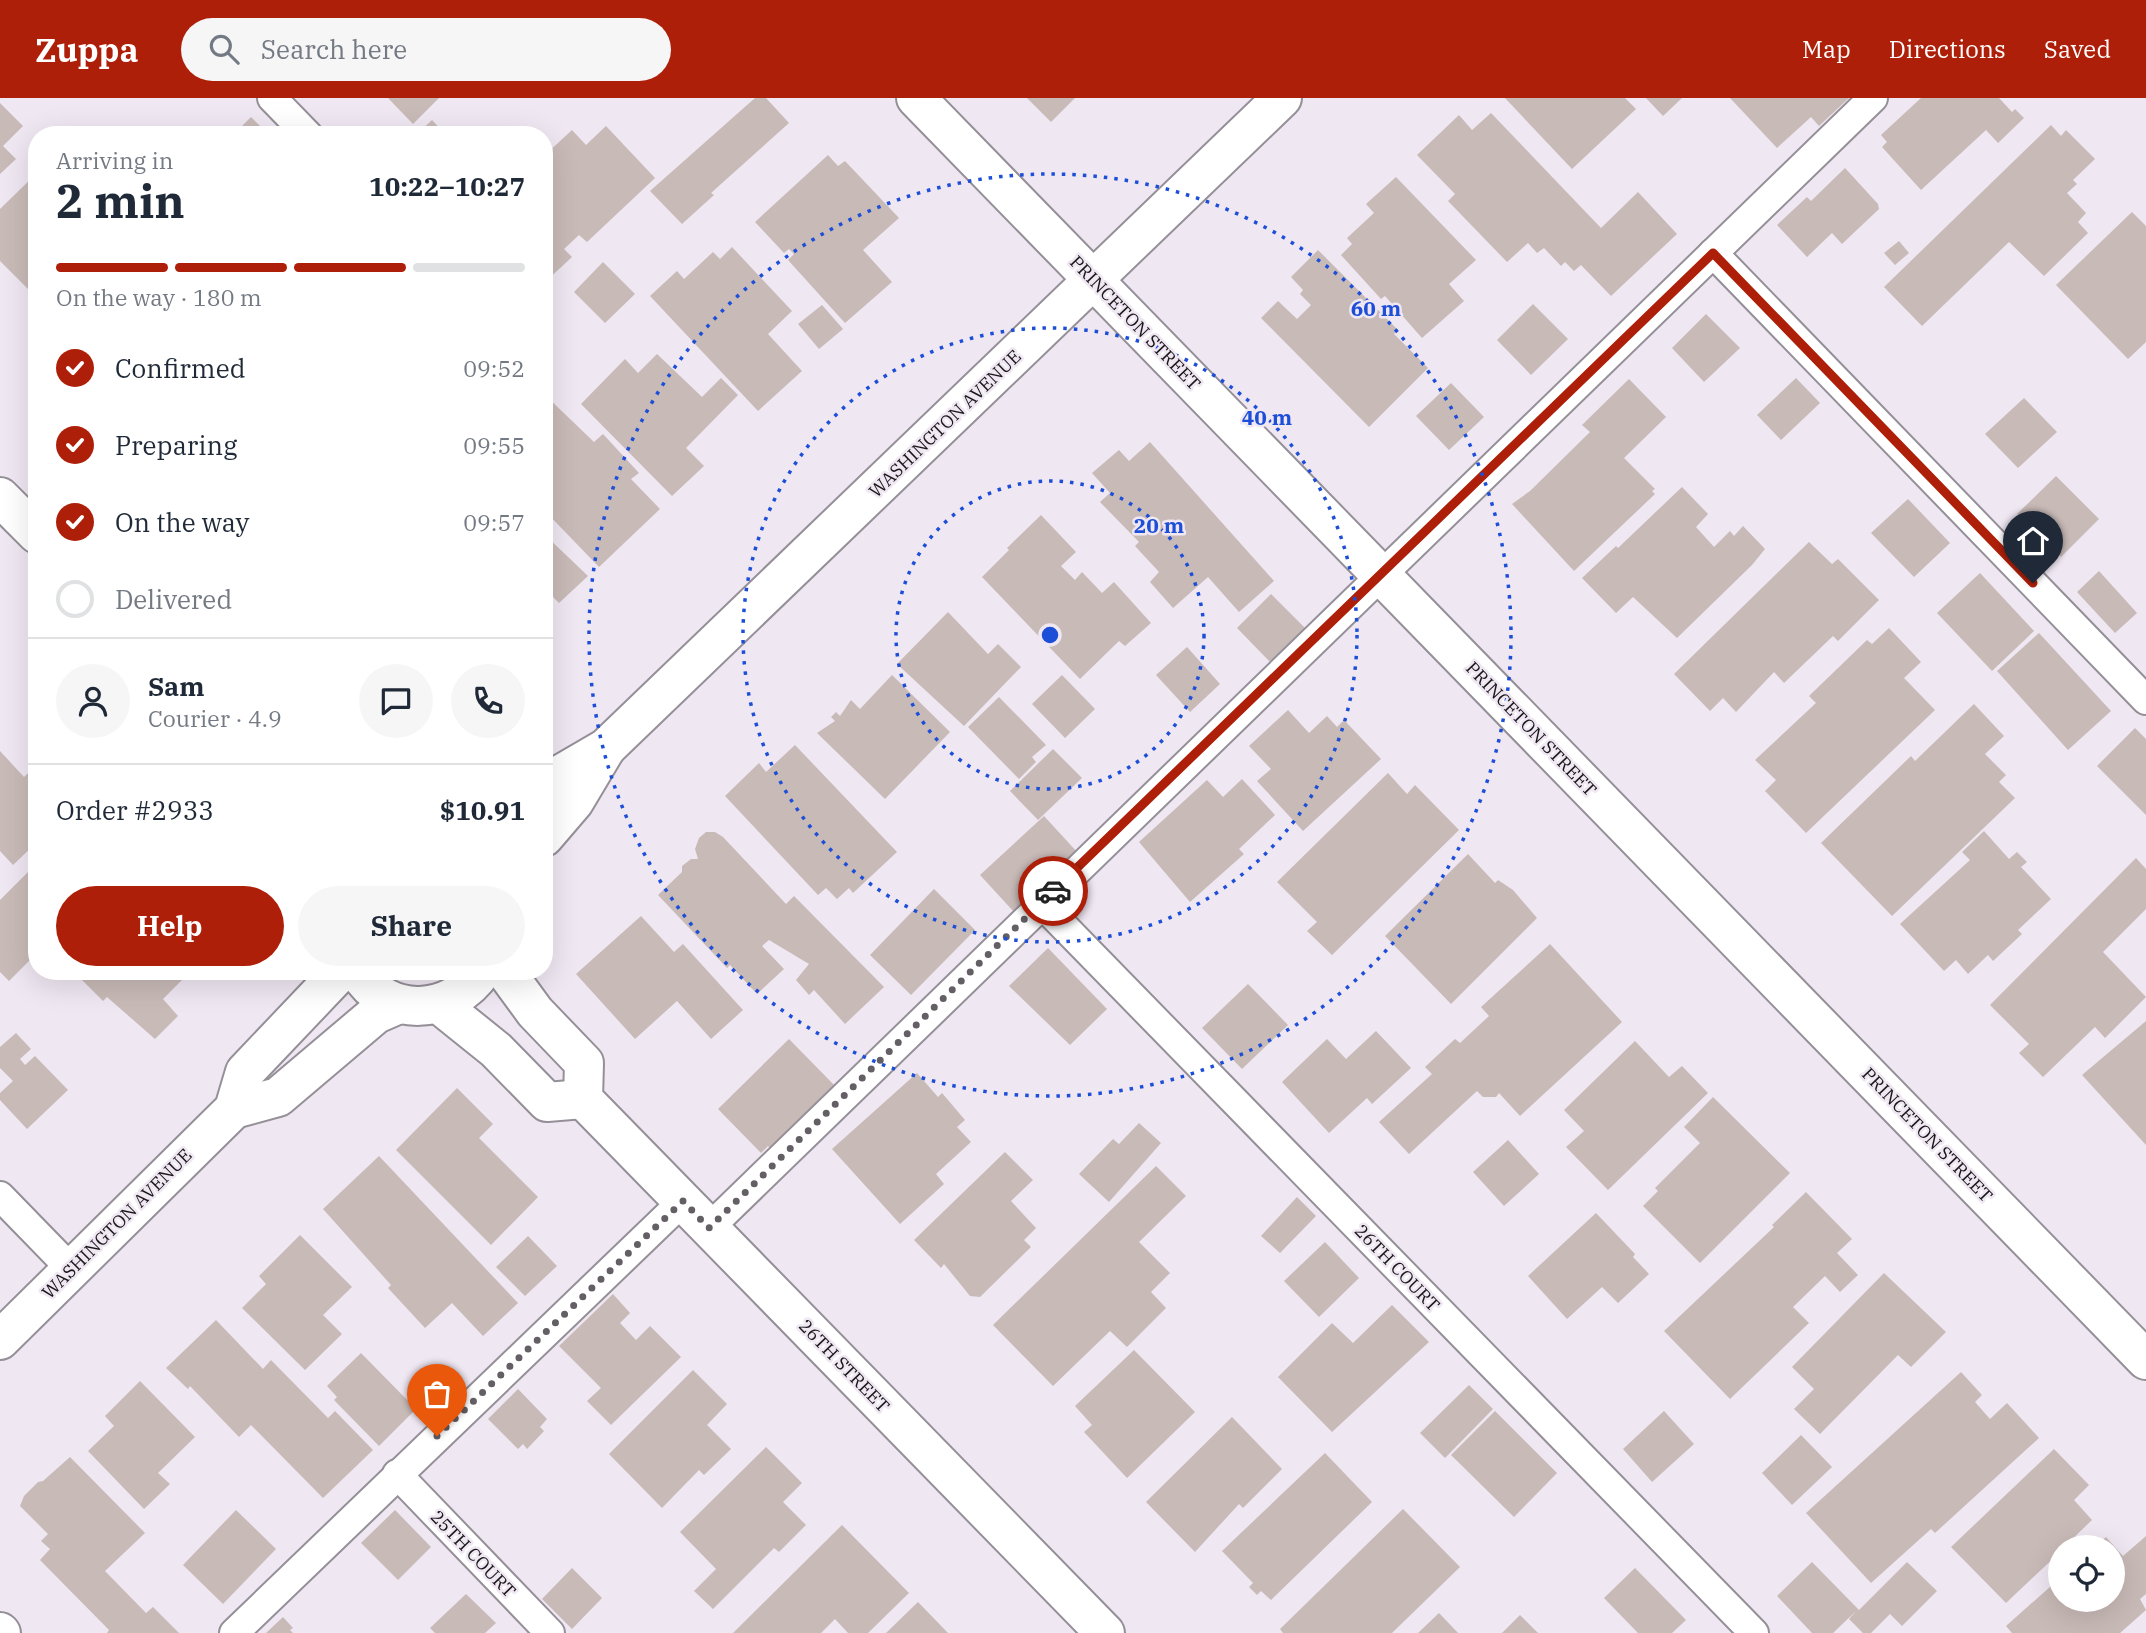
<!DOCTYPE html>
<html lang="en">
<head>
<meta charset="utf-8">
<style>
  body { margin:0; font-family:"IBM Plex Serif",serif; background:#f6f6f7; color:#1f2937; height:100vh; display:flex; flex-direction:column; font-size:26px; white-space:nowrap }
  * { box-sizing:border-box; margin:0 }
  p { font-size:23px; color:#747a83 }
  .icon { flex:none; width:38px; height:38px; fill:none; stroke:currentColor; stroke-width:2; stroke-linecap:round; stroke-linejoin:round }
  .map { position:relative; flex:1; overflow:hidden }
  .panel { position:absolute; left:28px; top:28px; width:525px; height:854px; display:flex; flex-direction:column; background:#fff; border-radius:28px; box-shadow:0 7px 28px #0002 }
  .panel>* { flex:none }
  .fabs { position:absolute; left:2048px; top:1437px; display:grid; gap:14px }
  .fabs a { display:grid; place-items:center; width:77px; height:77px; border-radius:50%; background:#fff; box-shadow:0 7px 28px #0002; font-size:35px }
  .pin { position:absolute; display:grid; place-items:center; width:60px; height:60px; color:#fff; margin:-72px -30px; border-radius:50% 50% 50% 0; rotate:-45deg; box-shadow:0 0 7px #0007 }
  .pin .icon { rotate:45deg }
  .courier { position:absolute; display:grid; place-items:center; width:70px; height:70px; margin:-35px; border:5px solid #ae1f09; border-radius:50%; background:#fff; color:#222; box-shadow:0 2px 9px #0007 }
  .headline em { font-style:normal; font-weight:700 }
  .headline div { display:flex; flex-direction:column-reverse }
  .headline { display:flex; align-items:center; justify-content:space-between; height:119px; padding:0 28px }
  h1 { font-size:46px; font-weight:700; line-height:52px }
  .bar { display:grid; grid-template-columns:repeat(4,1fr); gap:10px 7px; align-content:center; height:84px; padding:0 28px }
  .bar i { height:9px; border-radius:5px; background:#e0e1e3 }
  .bar .selected { background:#ae1f09 }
  .bar p { grid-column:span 4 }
  .line { display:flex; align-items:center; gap:18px; padding:0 28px; border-top:2px solid #e0e1e3 }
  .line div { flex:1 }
  .round { display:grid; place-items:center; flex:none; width:74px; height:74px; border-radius:37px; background:#f6f6f7 }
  ol { padding:0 28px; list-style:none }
  li { display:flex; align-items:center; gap:21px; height:77px }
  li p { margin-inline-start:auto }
  li .icon { padding:7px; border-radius:50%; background:#ae1f09; color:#fff; stroke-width:4 }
  li:last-child { color:#747a83 }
  li i { width:38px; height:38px; border:4px solid #e0e1e3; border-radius:50% }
  .primary-button { display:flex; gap:14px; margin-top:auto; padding:14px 28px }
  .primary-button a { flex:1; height:80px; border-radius:42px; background:#ae1f09; color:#fff; font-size:28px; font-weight:700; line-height:80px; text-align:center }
  .primary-button a+a { background:#f6f6f7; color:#1f2937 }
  header { display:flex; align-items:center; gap:42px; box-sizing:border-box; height:98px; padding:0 35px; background:#ae1f09; color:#fff }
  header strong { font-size:33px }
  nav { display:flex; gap:38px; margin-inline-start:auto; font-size:24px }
  .search { width:490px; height:63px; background:#f6f6f7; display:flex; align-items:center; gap:18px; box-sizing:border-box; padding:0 24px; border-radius:38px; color:#747a83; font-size:26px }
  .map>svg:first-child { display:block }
  .building { fill:#c8bab7 }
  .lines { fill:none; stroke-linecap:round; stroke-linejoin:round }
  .service-casing { stroke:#958f98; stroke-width:32 }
  .minor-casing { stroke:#958f98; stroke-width:42 }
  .tertiary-casing { stroke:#958f98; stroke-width:42 }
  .service { stroke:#fff; stroke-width:28 }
  .minor { stroke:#fff; stroke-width:38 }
  .tertiary { stroke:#fff; stroke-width:38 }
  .done { stroke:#635f65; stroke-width:7; stroke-dasharray:0 12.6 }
  .route { stroke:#ae1f09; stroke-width:9 }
  .ring { fill:none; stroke:#1d4ed8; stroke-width:3.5; stroke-dasharray:3.5 7 }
  .labels { text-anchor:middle; stroke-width:5; stroke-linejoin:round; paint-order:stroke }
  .street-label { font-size:18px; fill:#181619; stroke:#efe7f2 }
  .centre { fill:#1d4ed8; stroke:#efe7f2; stroke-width:3.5 }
  .ring-label { font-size:21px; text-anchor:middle; font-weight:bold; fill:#1d4ed8; stroke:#efe7f2; stroke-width:5; stroke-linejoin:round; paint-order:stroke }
</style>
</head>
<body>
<header>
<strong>Zuppa</strong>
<div class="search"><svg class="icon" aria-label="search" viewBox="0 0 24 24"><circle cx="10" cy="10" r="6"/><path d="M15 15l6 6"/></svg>Search here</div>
<nav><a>Map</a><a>Directions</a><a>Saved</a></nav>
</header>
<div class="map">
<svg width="2146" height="1535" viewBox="0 0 2146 1535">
  <rect width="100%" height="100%" fill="#efe7f2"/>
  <!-- building -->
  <g class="building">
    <polygon points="388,0 439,0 413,26"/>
    <polygon points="755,0 766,0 789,25 711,95 714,97 682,126 650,93"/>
    <polygon points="1027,0 1075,0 1051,24"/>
    <polygon points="1505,0 1625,0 1636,11 1572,71"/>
    <polygon points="1646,0 1682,0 1663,18"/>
    <polygon points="1730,0 1849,0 1819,28 1811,19 1777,50"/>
    <polygon points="1921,0 1999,0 2012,14 2015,11 2024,20 1998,45 1986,32 1921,92 1882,49 1887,44 1881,37"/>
    <polygon points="0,5 23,28 3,48 16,61 0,76"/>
    <polygon points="1491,15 1601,130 1638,94 1677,136 1611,198 1581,167 1574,173 1565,164 1561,168 1544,150 1537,155 1528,145 1507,164 1448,103 1455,96 1417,57 1459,17 1472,32"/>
    <polygon points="251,19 269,37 233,37"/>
    <polygon points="432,22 446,37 416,37"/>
    <polygon points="2051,27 2061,38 2066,32 2095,61 2073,82 2077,86 2067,95 2086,115 2078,124 2088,135 2044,178 2009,144 1922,228 1884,189"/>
    <polygon points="606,28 655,80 587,144 579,137 564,151 572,159 544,185 544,58 572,32 586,47"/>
    <polygon points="828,57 838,68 845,63 899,120 863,152 892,184 845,225 788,162 794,156 789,151 784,155 755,124"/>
    <polygon points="1845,70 1878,106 1879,111 1842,146 1832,135 1807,159 1777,127 1807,99 1811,103"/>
    <polygon points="37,75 37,200 0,163 0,111"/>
    <polygon points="1396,79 1476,162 1449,186 1464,203 1422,240 1385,198 1381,201 1341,157 1352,146 1347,140 1374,115 1366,106"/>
    <polygon points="2132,114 2146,128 2146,244 2128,261 2056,187"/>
    <polygon points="1899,143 1909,155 1895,167 1884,155"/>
    <polygon points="732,149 792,213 768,236 802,273 758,313 650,198 677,173 684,181 713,154 720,161"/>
    <polygon points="1318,152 1398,232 1394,236 1428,270 1369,329 1261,220 1278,203 1297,221 1311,207 1300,196 1303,192 1291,179"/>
    <polygon points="603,164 635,196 605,225 574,194"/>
    <polygon points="1533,206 1568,241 1531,277 1497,242"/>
    <polygon points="822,207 843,231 819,251 798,226"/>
    <polygon points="1706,216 1740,250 1704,284 1672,250"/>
    <polygon points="657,256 702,299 721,280 738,297 686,350 704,368 672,398 581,306 625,261 638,275"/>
    <polygon points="1796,280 1820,305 1781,342 1757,317"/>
    <polygon points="1629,281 1666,319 1624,360 1655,391 1652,393 1655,396 1574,473 1512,406 1530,393 1590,334 1582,327"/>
    <polygon points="1451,285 1484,319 1449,352 1416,318"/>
    <polygon points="544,296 594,344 603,336 639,375 631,381 660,411 599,469 544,412"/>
    <polygon points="2024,300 2057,334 2018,370 1985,336"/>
    <polygon points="1150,344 1274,483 1239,514 1208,479 1173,510 1150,484 1159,474 1135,448 1139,444 1100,404 1110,395 1092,375 1119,352 1129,363"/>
    <polygon points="2056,378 2099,421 2061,459 2017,416"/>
    <polygon points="1682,389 1708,416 1696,429 1714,449 1730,433 1734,438 1743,428 1765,451 1752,467 1677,540 1633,499 1616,515 1582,480 1616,448 1618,450"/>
    <polygon points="1908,401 1950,445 1914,479 1871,435"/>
    <polygon points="1041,417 1076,454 1061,468 1075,482 1082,474 1102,495 1114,484 1151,525 1125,548 1119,543 1080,581 982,479 1009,452 1007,450"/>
    <polygon points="544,436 588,478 559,505 544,490"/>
    <polygon points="1809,444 1832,466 1838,461 1879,502 1838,543 1833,538 1784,585 1774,574 1736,614 1723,600 1710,613 1674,576"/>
    <polygon points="2099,473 2137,515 2115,535 2077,494"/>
    <polygon points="1980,475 2034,533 1992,573 1937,515"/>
    <polygon points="1271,496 1306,531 1271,565 1237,530"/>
    <polygon points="948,514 988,556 998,546 1021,569 964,628 897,566"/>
    <polygon points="1889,530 1921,564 1904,580 1935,612 1806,735 1765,693 1776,682 1755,662 1816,605 1809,598 1867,542 1872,546"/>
    <polygon points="2039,535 2111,613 2068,652 1997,573"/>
    <polygon points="1187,549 1220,586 1190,614 1156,577"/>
    <polygon points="892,577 950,634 885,701 817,635 835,623 831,619 836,614 840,618 851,602 860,611"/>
    <polygon points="1062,577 1095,611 1065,640 1032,606"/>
    <polygon points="999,599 1046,647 1032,659 1036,664 1019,681 968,629"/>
    <polygon points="1974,606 2004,638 1985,656 2006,677 1999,684 2015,700 1892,818 1821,745 1911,658 1915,663"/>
    <polygon points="1288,612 1309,635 1327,618 1337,629 1344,622 1381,661 1303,733 1257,683 1271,671 1249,648"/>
    <polygon points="2135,630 2146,641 2146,717 2097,668"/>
    <polygon points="795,647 897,754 853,795 849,790 837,801 826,790 818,797 725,698 759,665 766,674"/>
    <polygon points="1053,651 1082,680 1038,722 1010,693"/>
    <polygon points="0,653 24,679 37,667 37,744 13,767 0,753"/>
    <polygon points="1388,675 1407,696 1415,687 1459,732 1332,857 1307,833 1317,824 1277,784"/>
    <polygon points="1242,681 1275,717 1239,751 1244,756 1190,804 1139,744 1207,682 1223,699"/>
    <polygon points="1044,718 1078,755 1014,814 980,777"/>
    <polygon points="1984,733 2009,761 2017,754 2027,764 2021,769 2051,801 2018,832 2022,836 1993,863 1988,857 1968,876 1956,862 1944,873 1900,826 1970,762 1962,754"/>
    <polygon points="706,734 715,734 723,739 786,806 794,798 884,889 845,926 814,892 809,897 796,882 809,866 769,842 762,848 784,871 757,896 730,867 727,870 658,797 682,774 682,768 691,761 698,761 695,751 699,740"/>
    <polygon points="1468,756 1495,785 1498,782 1513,792 1537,820 1451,906 1385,838"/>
    <polygon points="2136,760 2146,771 2146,811 2103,854 2146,899 2105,940 2095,929 2043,979 2019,955 2029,946 1990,907"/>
    <polygon points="37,765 37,859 35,857 9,883 0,874 0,802"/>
    <polygon points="934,791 975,832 911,897 870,857"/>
    <polygon points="641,818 674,854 683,846 743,912 711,941 677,903 635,941 576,876"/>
    <polygon points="1550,846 1622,924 1520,1018 1499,995 1496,999 1483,999 1477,993 1409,1056 1379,1024 1432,976 1425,969 1455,941 1460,945 1489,918 1481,909"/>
    <polygon points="1048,850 1107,911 1070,947 1009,888"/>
    <polygon points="91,873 185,873 180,878 183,881 163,901 178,918 155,941 107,899 103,903 82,882"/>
    <polygon points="1248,886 1288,927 1242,971 1202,930"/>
    <polygon points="2146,923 2146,1047 2082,977"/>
    <polygon points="1376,933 1411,970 1372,1006 1367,1000 1329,1035 1282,984 1327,941 1346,961"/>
    <polygon points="16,935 31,951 20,961 25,967 35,958 68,992 27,1031 0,1002 0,995 13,983 0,970 0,949"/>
    <polygon points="789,941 838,991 774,1054 768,1048 761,1055 718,1011"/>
    <polygon points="1635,943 1669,979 1682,968 1708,995 1608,1092 1566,1049 1584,1033 1564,1012"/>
    <polygon points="917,975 938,999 942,995 965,1022 957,1029 971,1044 936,1076 944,1086 900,1126 832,1051"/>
    <polygon points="457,990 493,1026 479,1040 538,1099 491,1147 396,1052"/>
    <polygon points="1713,999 1790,1075 1700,1165 1643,1108 1658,1093 1655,1090 1700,1045 1684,1029"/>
    <polygon points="1139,1025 1161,1045 1109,1104 1079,1076 1113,1041 1119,1046"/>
    <polygon points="1508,1042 1539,1076 1504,1108 1473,1074"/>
    <polygon points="1005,1054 1033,1082 1011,1103 1036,1130 1024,1142 1031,1149 980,1199 970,1198 944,1166 941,1170 914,1142"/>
    <polygon points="379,1058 518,1205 483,1238 452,1205 425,1230 388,1190 391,1187 323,1111"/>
    <polygon points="1156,1068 1186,1098 1139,1144 1170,1175 1151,1194 1166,1210 1127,1249 1110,1233 1053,1288 993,1227"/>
    <polygon points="1806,1094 1852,1141 1837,1155 1858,1177 1840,1194 1825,1178 1793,1209 1809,1225 1730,1301 1664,1233 1774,1129 1772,1127"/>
    <polygon points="1297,1099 1316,1118 1280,1155 1261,1138"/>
    <polygon points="1596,1115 1635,1156 1633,1159 1649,1176 1618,1205 1602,1189 1567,1221 1528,1178"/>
    <polygon points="300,1137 352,1189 323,1217 342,1236 305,1272 242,1210 266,1186 259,1178"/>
    <polygon points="528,1138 557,1168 525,1198 496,1169"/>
    <polygon points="1325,1144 1359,1180 1319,1219 1284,1183"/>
    <polygon points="1884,1175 1946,1234 1911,1269 1898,1257 1820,1336 1794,1311 1814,1291 1792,1269"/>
    <polygon points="613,1196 630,1215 620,1225 636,1242 650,1228 681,1259 611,1327 587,1303 601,1290 559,1248"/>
    <polygon points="1392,1207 1429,1244 1332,1334 1278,1279 1332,1225 1353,1245"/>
    <polygon points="216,1222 263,1271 271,1262 328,1320 335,1313 373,1352 323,1400 251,1327 239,1339 190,1288 188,1291 166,1270"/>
    <polygon points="1134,1252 1195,1314 1127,1380 1084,1334 1092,1327 1075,1308"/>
    <polygon points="361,1255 416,1311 379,1348 334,1302 337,1299 327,1288"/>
    <polygon points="693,1272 727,1306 707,1327 731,1351 704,1377 699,1372 662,1410 609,1356"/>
    <polygon points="1961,1274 1982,1297 1975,1304 1990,1321 2007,1305 2039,1340 1935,1435 1931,1431 1871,1485 1806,1415"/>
    <polygon points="140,1283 195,1339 158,1375 170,1386 144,1411 88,1353 114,1328 105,1318"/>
    <polygon points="1469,1287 1493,1311 1445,1360 1420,1335"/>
    <polygon points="518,1291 547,1321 540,1329 544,1333 527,1351 523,1346 518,1351 488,1321"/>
    <polygon points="1495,1313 1557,1375 1514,1419 1451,1357"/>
    <polygon points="1664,1313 1694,1346 1652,1384 1623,1351"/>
    <polygon points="1232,1319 1282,1371 1243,1410 1239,1406 1195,1454 1146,1404"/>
    <polygon points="1801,1337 1832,1369 1792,1407 1762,1375"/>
    <polygon points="766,1349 802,1385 783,1404 806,1427 779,1454 774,1450 713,1511 694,1493 716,1471 680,1434"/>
    <polygon points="2054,1351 2089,1387 2074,1402 2092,1422 2064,1449 2060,1449 2060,1454 2006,1505 1951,1449"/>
    <polygon points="1325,1355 1372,1404 1271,1502 1261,1493 1257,1497 1249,1489 1253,1485 1222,1453"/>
    <polygon points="70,1359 145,1435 105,1473 146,1515 153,1509 179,1535 107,1535 109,1532 40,1462 50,1451 41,1443 48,1436 20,1408 24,1398 38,1384 43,1383"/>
    <polygon points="1403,1411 1460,1469 1392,1535 1283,1535 1280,1531"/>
    <polygon points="236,1412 276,1451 223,1506 183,1467"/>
    <polygon points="395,1412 431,1449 398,1482 361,1445"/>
    <polygon points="842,1427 909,1495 868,1535 848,1535 835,1521 821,1535 733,1535"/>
    <polygon points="2146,1438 2146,1496 2140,1501 2146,1512 2120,1535 2012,1535 2006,1528 2060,1480 2060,1502 2112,1502 2112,1449 2095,1449 2106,1439 2123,1458"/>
    <polygon points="1812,1464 1859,1512 1907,1464 1937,1493 1902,1528 1890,1516 1871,1535 1863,1535 1849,1521 1856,1513 1833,1535 1812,1535 1777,1498"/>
    <polygon points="572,1470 602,1500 572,1531 542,1501"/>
    <polygon points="1635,1470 1686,1522 1672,1535 1638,1535 1604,1500"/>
    <polygon points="466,1496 496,1525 485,1535 435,1535 430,1530"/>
    <polygon points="918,1504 948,1535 886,1535"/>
    <polygon points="1439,1515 1458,1535 1418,1535"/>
    <polygon points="1520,1517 1538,1535 1502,1535"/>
    <polygon points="283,1519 293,1530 290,1532 293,1535 266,1535"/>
  </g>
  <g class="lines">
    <defs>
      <g id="service">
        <polyline points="272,0 308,37"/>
        <polyline points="1713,155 2146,602"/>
        <polyline points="1041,805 1754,1535"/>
        <polyline points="0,1098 72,1172"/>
        <polyline points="709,1130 1873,0"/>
        <polyline points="397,1376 550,1535"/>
        <polyline points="234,1535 683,1103"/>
      </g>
      <g id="minor">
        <polyline points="916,0 2146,1262"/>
        <polyline points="544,686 606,650 1282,0"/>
        <polyline points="544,739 574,704 605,652"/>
        <polyline points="234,1011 278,999 376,916 399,906"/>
        <polyline points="0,1242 234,1011 245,974 341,873"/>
        <polyline points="0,1534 1,1535"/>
      </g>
      <g id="tertiary">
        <polyline points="0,399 37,436"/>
        <path d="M358 873C386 922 453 917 482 873"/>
        <polyline points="505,873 535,914 584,965 583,1001 1105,1535"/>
        <polyline points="440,907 496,952 547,1004 583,1001"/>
      </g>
    </defs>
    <!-- service casing -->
    <use href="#service" class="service-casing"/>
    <!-- minor casing -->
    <use href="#minor" class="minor-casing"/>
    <!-- tertiary casing -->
    <use href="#tertiary" class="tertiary-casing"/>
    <!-- service -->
    <use href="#service" class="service"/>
    <!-- minor -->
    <use href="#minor" class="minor"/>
    <!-- tertiary -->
    <use href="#tertiary" class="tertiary"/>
  </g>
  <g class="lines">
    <!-- done -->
    <polyline class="done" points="437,1338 683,1103 709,1130 1053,793"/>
    <!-- route -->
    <polyline class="route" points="1053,793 1713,155 2033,485"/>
  </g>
  <!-- distance rings -->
  <g class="ring">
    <circle cx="1050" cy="537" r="154"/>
    <circle cx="1050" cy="537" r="307"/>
    <circle cx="1050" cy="537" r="461"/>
  </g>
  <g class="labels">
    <!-- street labels -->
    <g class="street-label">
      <text transform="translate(1135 225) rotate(46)" y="6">PRINCETON STREET</text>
      <text transform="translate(945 326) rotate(-44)" y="6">WASHINGTON AVENUE</text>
      <text transform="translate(1531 631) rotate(46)" y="6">PRINCETON STREET</text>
      <text transform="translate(1927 1037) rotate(46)" y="6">PRINCETON STREET</text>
      <text transform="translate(117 1126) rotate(-45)" y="6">WASHINGTON AVENUE</text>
      <text transform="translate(1397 1170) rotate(46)" y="6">26TH COURT</text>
      <text transform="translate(844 1268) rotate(46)" y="6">26TH STREET</text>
      <text transform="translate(473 1456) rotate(46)" y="6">25TH COURT</text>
    </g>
  </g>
  <circle cx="1050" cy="537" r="10" class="centre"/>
  <g class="ring-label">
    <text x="1376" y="218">60 m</text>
    <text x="1267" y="327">40 m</text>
    <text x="1159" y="435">20 m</text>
  </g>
</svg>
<div class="fabs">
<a><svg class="icon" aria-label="locate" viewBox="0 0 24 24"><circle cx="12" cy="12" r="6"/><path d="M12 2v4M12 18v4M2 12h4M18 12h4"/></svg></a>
</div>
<div class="pin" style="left:437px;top:1338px;background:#ea580c"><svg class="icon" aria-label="bag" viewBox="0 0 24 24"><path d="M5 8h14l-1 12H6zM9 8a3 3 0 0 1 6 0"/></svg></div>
<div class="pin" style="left:2033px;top:485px;background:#1f2937"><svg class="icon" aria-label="home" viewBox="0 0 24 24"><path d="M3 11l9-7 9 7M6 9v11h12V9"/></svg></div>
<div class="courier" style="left:1053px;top:793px"><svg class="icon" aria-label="car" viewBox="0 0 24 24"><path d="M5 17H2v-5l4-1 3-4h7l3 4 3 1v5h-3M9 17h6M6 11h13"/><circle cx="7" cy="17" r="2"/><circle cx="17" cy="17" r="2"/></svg></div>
<section class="panel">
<div class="headline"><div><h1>2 min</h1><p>Arriving in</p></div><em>10:22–10:27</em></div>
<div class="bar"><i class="selected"></i><i class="selected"></i><i class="selected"></i><i></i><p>On the way · 180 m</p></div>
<ol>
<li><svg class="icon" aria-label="check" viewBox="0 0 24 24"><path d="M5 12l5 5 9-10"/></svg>Confirmed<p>09:52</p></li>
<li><svg class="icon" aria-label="check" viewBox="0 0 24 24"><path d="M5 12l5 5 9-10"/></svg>Preparing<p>09:55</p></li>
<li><svg class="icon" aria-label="check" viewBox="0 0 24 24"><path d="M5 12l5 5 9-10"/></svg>On the way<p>09:57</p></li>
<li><i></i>Delivered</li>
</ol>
<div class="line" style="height:126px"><a class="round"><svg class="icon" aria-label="person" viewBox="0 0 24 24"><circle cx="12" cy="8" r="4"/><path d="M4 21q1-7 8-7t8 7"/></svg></a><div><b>Sam</b><p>Courier · 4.9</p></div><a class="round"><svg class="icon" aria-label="chat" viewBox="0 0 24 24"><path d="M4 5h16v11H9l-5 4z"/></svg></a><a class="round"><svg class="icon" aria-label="phone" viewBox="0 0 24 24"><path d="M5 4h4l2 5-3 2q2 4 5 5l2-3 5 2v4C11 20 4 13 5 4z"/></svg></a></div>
<div class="line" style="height:91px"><div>Order #2933</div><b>$10.91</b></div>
<div class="primary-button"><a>Help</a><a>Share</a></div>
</section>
</div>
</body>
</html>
